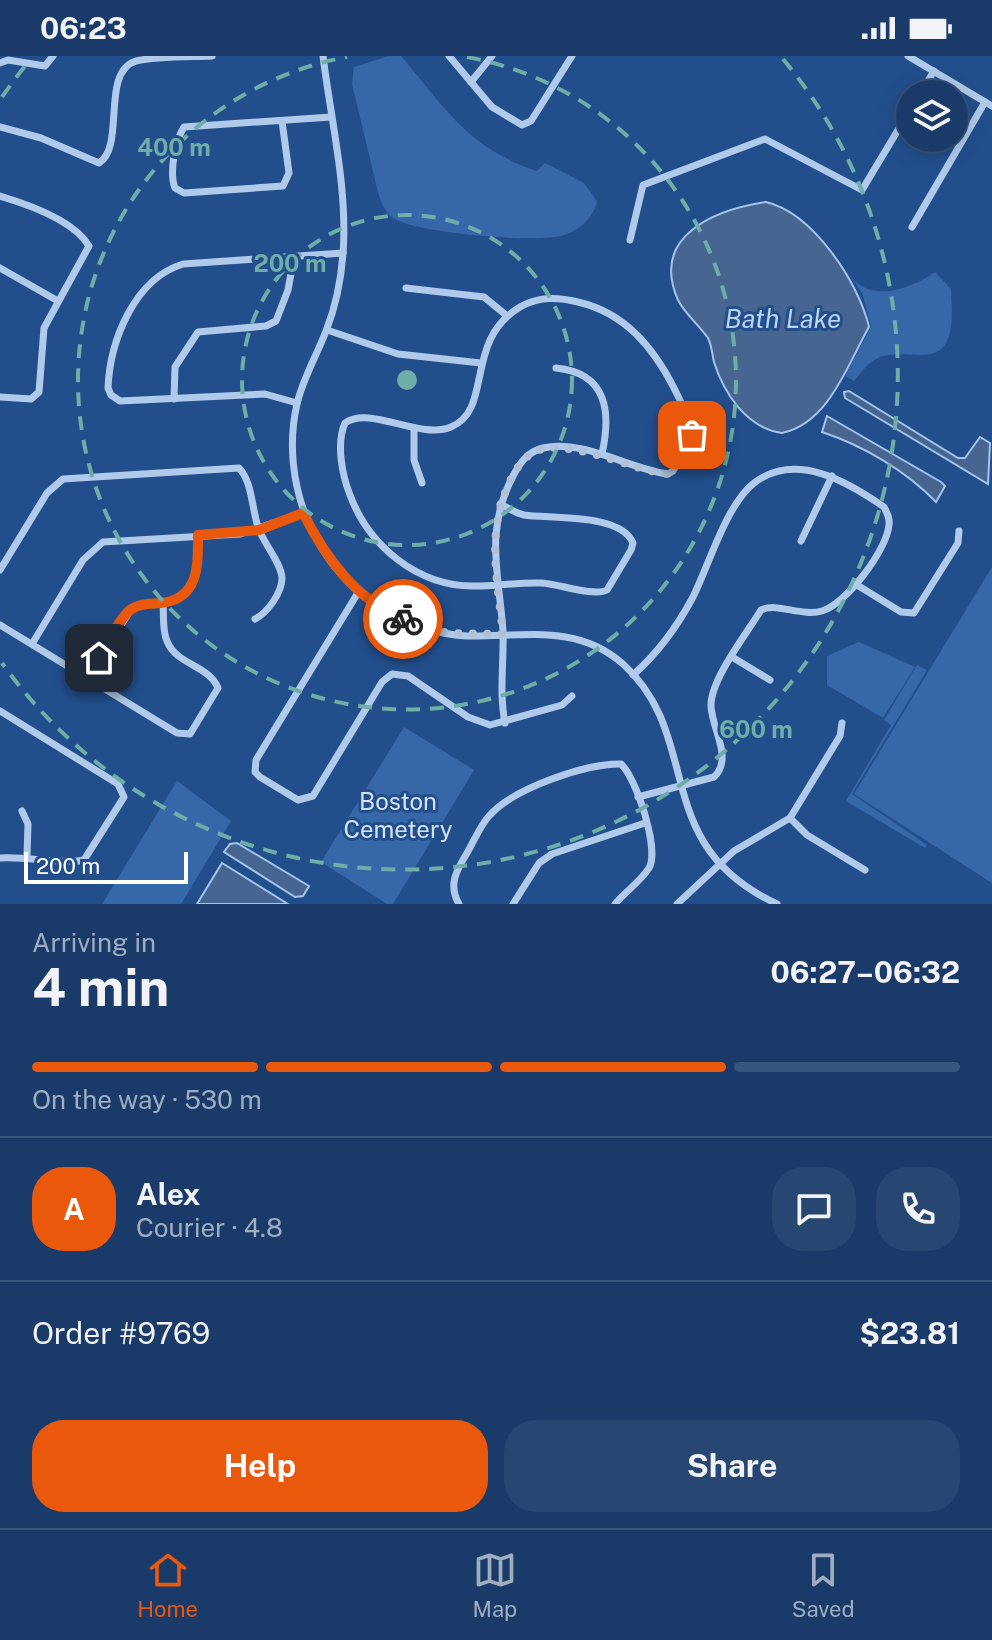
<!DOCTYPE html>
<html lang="en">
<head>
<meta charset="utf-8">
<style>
  body { margin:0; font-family:"Public Sans",sans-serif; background:#274671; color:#f1f3f6; height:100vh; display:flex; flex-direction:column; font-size:30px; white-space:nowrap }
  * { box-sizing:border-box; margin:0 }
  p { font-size:26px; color:#9fadc0 }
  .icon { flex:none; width:44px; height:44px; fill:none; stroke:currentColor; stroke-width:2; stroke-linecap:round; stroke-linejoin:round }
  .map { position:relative; height:848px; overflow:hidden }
  .details { display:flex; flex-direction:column; background:#1a3b69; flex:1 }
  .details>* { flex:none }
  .fabs { position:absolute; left:896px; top:24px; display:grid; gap:16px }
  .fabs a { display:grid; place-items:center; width:72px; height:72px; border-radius:50%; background:#1a3b69; box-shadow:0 4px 20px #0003,0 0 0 2px #38557d; font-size:40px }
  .scale { position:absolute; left:24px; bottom:20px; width:164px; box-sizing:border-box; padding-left:8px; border:4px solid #fff; border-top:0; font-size:22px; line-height:28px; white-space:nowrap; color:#fff; -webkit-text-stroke:6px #224f8c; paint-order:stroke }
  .pin { position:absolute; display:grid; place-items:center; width:68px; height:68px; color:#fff; margin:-34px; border-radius:16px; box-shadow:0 4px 12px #0006 }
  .courier { position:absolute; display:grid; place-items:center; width:80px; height:80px; margin:-40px; border:6px solid #ea580c; border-radius:50%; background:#fff; color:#222; box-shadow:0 2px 10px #0007 }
  .head em { font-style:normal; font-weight:700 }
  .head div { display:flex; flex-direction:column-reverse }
  .head { display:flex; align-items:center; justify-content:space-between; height:136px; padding:0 32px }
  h1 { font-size:52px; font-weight:700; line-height:60px }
  .bar { display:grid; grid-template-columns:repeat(4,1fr); gap:12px 8px; align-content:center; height:96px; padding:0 32px }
  .bar i { height:10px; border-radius:6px; background:#38557d }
  .bar .current { background:#ea580c }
  .bar p { grid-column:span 4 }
  .line { display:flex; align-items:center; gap:20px; padding:0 32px; border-top:2px solid #38557d }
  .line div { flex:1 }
  .round { display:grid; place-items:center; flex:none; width:84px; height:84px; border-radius:32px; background:#274671 }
  .cta { display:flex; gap:16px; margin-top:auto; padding:16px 32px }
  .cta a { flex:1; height:92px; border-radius:32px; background:#ea580c; color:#fff; font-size:32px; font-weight:700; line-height:92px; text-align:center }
  .cta a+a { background:#274671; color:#f1f3f6 }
  .status { display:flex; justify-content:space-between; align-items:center; height:56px; padding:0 40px; background:#1a3b69; direction:ltr }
  .status svg { height:22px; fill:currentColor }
  .tabs { display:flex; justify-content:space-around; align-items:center; height:112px; border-top:2px solid #38557d; background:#1a3b69; font-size:22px; color:#9fadc0 }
  .tabs a { display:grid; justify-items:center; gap:4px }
  .tabs .current { color:#ea580c }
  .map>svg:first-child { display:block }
  .green { fill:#3668a9 }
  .water { fill:#466591; stroke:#a3c4ec; stroke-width:2 }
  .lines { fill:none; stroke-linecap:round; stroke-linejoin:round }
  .minor { stroke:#b0caeb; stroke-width:7 }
  .done { stroke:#b2c1d7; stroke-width:8; stroke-dasharray:0 14.4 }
  .route { stroke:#ea580c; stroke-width:10 }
  .ring { fill:none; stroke:#6fada8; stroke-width:4; stroke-dasharray:14 10 }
  .labels { text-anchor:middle; stroke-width:6; stroke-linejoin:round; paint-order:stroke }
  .park-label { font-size:24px; fill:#d4e4f8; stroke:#224f8c }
  .water-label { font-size:26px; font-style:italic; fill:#bbd4f2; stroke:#224f8c }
  .centre { fill:#6fada8; stroke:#224f8c; stroke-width:4 }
  .ring-label { font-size:24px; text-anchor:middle; font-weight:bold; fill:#6fada8; stroke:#224f8c; stroke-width:6; stroke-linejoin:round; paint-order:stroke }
</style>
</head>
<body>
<div class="status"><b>06:23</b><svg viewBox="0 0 49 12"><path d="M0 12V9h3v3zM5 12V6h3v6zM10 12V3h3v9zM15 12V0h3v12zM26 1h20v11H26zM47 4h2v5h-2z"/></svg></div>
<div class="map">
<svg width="992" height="848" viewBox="0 0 992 848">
  <rect width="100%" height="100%" fill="#224f8c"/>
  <!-- green -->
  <g class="green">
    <path d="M389 0H401C446 53 468 92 537 115L545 107 584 127 597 145C594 161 580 174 564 179 539 188 415 177 393 162 384 155 381 146 378 136L352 28 354 11Z"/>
    <path d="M935 216 951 233C951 245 953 258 951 270 945 318 904 288 876 303 867 308 860 318 854 325L845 320 871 271 863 239 852 222C874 247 912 232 935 216Z"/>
    <polygon points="992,511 992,827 854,738"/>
    <polygon points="859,586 915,611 883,662 827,629 827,600"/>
    <polygon points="917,609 927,614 852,738 927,789 925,792 846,745 891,669 884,664"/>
    <polygon points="404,671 474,714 393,848 387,848 321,806"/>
    <polygon points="177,725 231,765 181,848 102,848"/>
  </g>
  <!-- water -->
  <g class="water">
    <path d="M766 146C813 157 859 227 869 271 847 309 829 367 782 377 747 372 724 338 714 306 712 298 712 290 708 282 699 269 685 258 678 244 650 180 714 154 766 146Z"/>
    <polygon points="849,335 958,402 965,402 980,381 990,387 988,428 845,342 844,336"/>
    <path d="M827 360 941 426 945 430 936 446C906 415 864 390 822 376Z"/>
    <polygon points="237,787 309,830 303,840 295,841 224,796 230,788"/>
    <polygon points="222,807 288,848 197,848"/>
  </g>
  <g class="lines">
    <!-- minor -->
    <g class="minor">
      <path d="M323 0C331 65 348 133 343 198 341 224 336 250 326 275 317 299 303 322 297 348 279 426 315 516 387 555 410 569 440 579 467 580 523 581 577 567 623 608 705 682 648 788 777 848"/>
      <polyline points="449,0 492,51 522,69 531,65 572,0"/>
      <polyline points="908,0 992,50"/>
      <polyline points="0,7 8,4 45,10 53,0"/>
      <polyline points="471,26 492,0"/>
      <polyline points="920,38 934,15"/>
      <path d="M282 65 289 117 283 130 184 137 175 132C169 117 175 85 184 71L331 61"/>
      <path d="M0 71 41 82 99 107C126 90 100 16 136 5 158 0 189 1 212 0"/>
      <path d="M0 140C27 148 74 164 89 190L44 272 39 336 31 343 0 341"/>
      <polyline points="912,171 985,46"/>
      <polyline points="630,184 643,129 765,83 862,134 910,54"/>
      <polyline points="0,212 58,245"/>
      <polyline points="406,232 484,241 506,259"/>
      <polyline points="327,274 398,298 481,307"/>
      <path d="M556 312C608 317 611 357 602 398"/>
      <polyline points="174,343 175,311 198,276 266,270 276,265 288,234 294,201"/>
      <path d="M297 347 265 338 120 345 111 339 108 332C110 285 134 223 183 208L343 197"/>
      <polyline points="414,372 414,404 422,427"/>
      <path d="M500 448C508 452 515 457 524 459 551 463 621 457 633 487L631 494 607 534C594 541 559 528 542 527 519 526 497 530 475 530 418 531 369 490 350 439 342 419 336 387 345 367 370 349 419 384 451 371 494 353 463 285 520 251 539 240 558 241 578 246 625 257 653 291 674 332 694 372 695 376 673 415L668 418C628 413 585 383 543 392 527 396 520 407 513 420 484 476 499 517 503 575 504 607 499 636 505 667"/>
      <polyline points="801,485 832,420"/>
      <path d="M0 514 47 437 63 423 239 412C252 425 252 453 258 471 263 487 281 506 282 522 282 537 267 557 255 563"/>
      <polyline points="857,529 901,556 914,557 958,487 959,475"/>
      <polyline points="359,535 256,704 255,716 260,721 298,744 313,740 382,626 392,618 408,620 468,661 490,669 562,649 572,640"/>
      <path d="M0 569 177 677 190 678 218 632C209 609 176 609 167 585 162 574 164 559 163 547"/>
      <polyline points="32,588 83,504 103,486 240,478 303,457"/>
      <polyline points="732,601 770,624"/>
      <path d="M633 619C658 597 677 571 693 541 709 509 726 449 754 427 796 395 848 426 884 451 887 457 890 462 889 469 887 494 846 548 822 555 801 561 777 546 761 554 747 577 711 623 711 649 711 672 734 702 714 721L638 741"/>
      <path d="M87 622 130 555C142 547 153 548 167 546 201 541 198 505 198 479"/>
      <path d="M0 655 118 728 124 741 84 804C64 809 25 800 0 802"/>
      <polyline points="22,755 28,768 27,800"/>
      <polyline points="790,762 807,779 865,814"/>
      <path d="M459 848C448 829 456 815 467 797 474 785 480 770 489 760 512 733 586 707 621 708 636 721 660 794 649 812 641 825 625 836 615 848"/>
      <polyline points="513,848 539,807 552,798 645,767"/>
      <polyline points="677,848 734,795 790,762 840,680 842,667"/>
    </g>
  </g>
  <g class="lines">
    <!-- done -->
    <path class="done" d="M403 563 447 577 503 578C497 521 485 474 512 421 523 400 536 390 560 392 599 395 634 414 668 418L692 379"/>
    <!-- route -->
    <path class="route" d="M99 602C108 587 117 566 130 554 139 547 150 548 161 547 199 543 198 510 198 479L259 474 303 457C326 502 355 543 403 563"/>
  </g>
  <!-- distance rings -->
  <g class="ring">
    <circle cx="407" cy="324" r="165"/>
    <path d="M467 1A329 329 0 1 1 347 1"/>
    <path d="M2 41A494 494 0 0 1 31 3M783 3A494 494 0 1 1 2 607"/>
  </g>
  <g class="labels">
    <!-- park labels -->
    <g class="park-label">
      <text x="398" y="754">Boston<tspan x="398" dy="28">Cemetery</tspan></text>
    </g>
    <!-- water labels -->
    <g class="water-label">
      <text x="783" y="272">Bath Lake</text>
    </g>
  </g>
  <circle cx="407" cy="324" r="12" class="centre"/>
  <g class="ring-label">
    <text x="174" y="100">400 m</text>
    <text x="290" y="216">200 m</text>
    <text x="756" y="682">600 m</text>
  </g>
</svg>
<div class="fabs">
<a><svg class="icon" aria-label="layers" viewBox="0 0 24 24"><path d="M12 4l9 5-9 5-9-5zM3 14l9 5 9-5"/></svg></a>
</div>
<div class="scale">200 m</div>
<div class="pin" style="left:692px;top:379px;background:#ea580c"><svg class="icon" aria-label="bag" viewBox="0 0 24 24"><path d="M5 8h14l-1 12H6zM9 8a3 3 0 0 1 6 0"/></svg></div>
<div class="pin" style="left:99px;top:602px;background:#1f2937"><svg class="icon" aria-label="home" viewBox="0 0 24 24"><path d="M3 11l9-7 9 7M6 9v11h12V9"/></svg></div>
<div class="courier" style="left:403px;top:563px"><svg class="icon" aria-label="bike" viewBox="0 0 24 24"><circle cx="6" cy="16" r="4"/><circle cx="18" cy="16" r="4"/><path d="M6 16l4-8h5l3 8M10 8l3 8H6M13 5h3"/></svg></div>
</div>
<section class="details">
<div class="head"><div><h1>4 min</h1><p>Arriving in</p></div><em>06:27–06:32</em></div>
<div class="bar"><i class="current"></i><i class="current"></i><i class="current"></i><i></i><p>On the way · 530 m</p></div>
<div class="line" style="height:144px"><b class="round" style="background:#ea580c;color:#fff">A</b><div><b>Alex</b><p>Courier · 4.8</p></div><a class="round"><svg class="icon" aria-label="chat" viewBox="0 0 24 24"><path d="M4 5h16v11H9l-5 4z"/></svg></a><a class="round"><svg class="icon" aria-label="phone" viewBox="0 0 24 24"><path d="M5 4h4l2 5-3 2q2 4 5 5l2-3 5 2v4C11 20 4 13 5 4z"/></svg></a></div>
<div class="line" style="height:104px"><div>Order #9769</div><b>$23.81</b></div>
<div class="cta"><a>Help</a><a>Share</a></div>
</section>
<nav class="tabs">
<a class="current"><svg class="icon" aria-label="home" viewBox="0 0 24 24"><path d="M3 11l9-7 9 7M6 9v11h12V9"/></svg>Home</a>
<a><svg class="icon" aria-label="map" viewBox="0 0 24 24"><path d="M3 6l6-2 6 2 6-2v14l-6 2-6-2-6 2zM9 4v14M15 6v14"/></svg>Map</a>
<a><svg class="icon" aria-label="saved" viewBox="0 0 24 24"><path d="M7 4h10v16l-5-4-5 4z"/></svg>Saved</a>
</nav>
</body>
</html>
